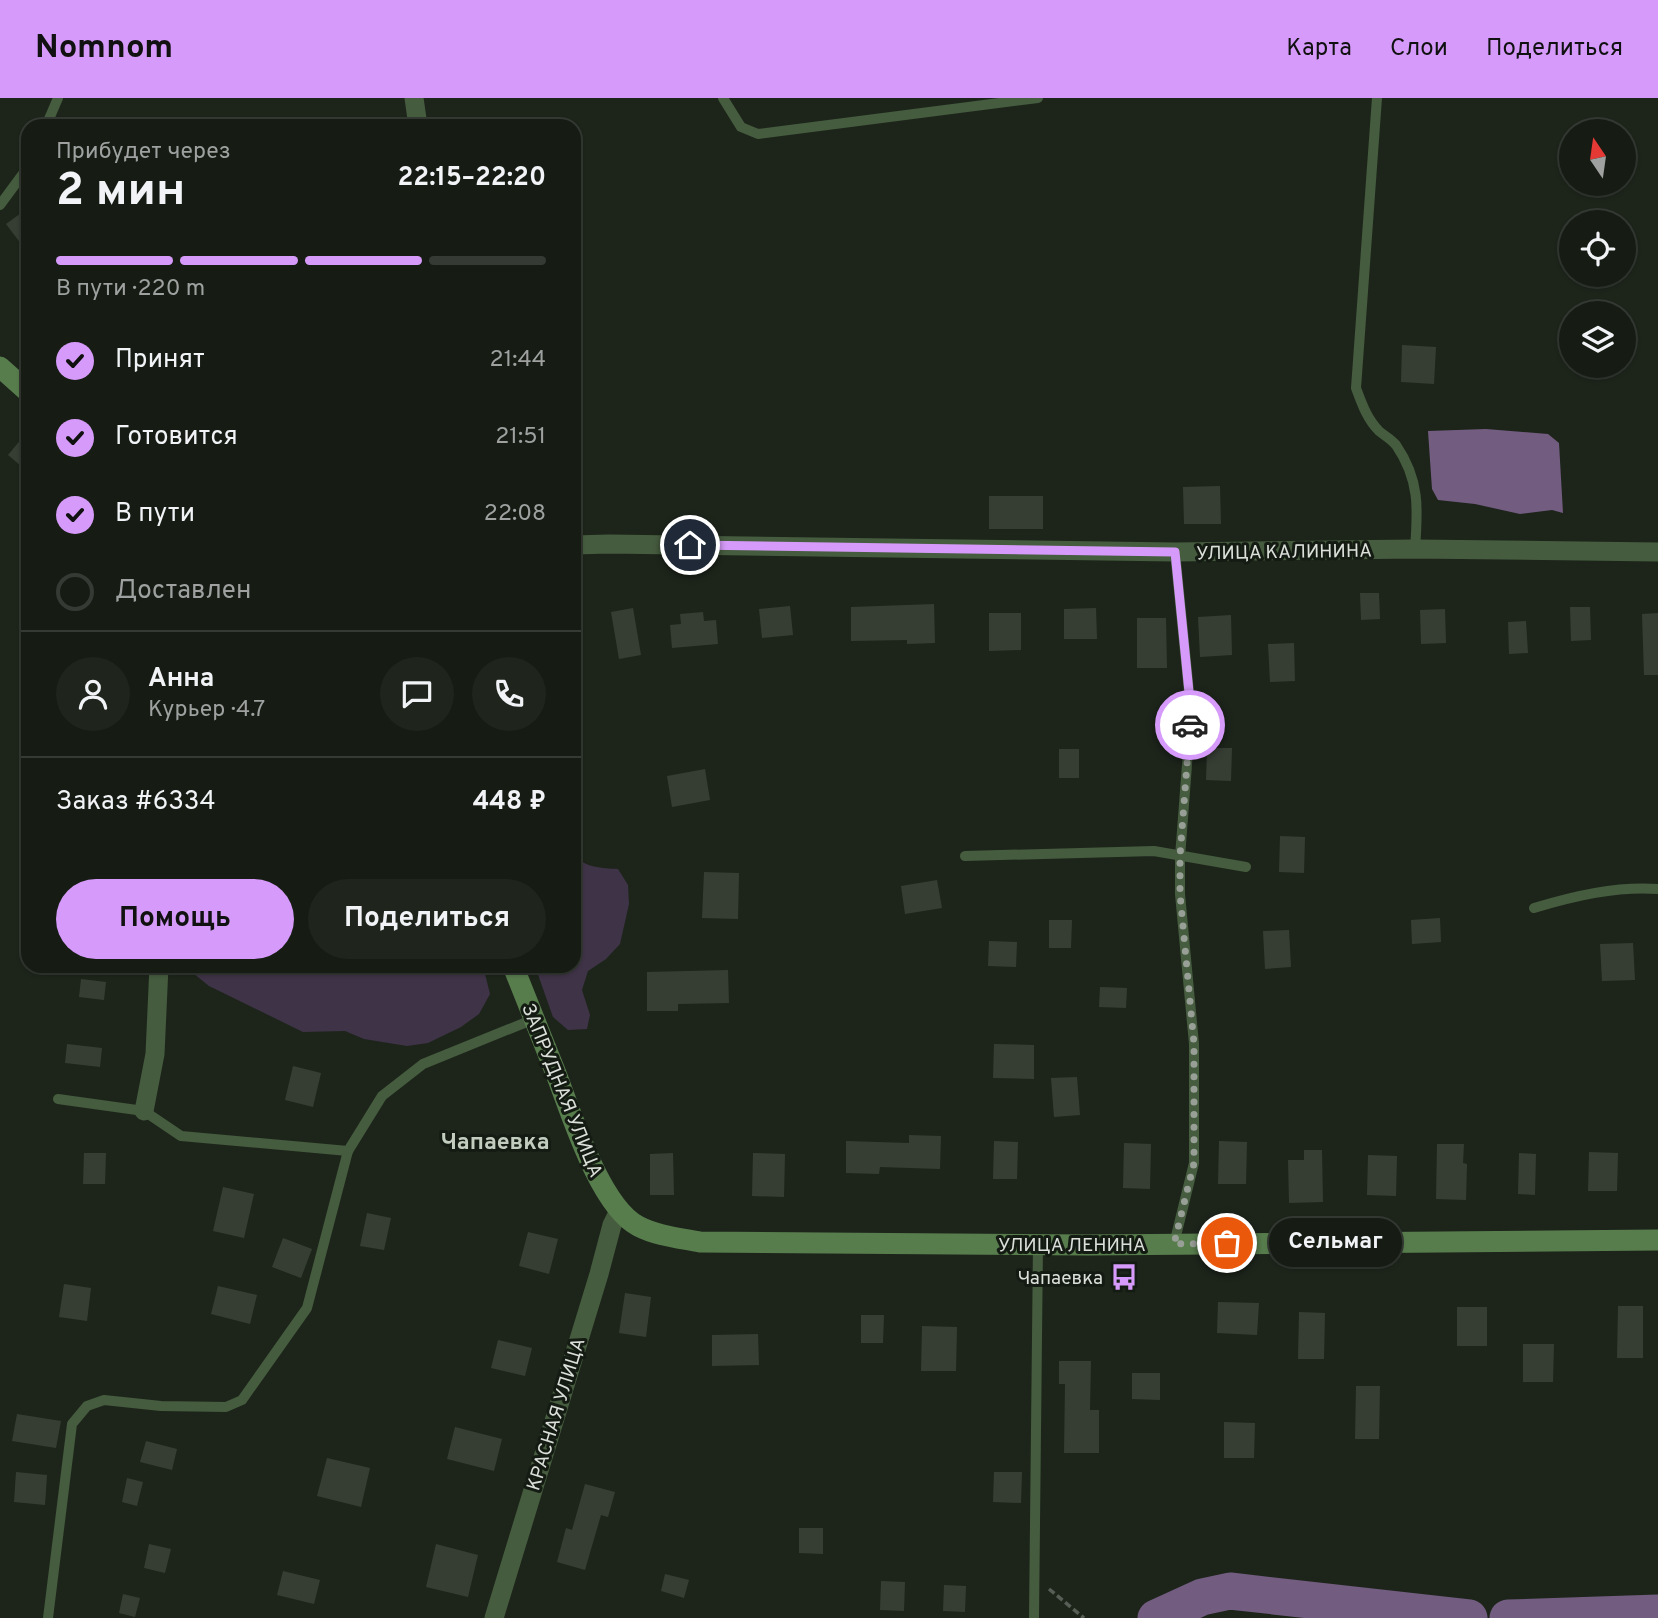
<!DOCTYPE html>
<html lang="ru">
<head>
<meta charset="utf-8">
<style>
  body { margin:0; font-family:Overpass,sans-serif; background:#1f251d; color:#f1f3f6; height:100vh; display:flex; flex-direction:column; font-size:26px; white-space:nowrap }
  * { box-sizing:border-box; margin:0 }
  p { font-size:23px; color:#9ea1a0 }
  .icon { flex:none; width:38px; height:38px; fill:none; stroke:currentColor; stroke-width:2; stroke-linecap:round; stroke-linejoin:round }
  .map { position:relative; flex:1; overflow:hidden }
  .side { position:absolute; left:21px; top:21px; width:560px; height:854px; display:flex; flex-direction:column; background:#161c14; border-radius:21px; box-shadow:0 2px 5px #0004,0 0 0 2px #353a34 }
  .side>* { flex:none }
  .needle { width:46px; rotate:347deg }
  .controls { position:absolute; left:1559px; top:21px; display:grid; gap:14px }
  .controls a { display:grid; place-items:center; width:77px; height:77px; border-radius:50%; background:#161c14; box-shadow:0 2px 5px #0004,0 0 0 2px #353a34; font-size:35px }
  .pin { position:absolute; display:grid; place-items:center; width:60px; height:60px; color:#fff; margin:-30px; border:4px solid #fff; border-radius:50%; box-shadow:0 2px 7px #0007 }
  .courier { position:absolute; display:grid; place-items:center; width:70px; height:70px; margin:-35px; border:5px solid #d69bfa; border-radius:50%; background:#fff; color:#222; box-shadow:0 2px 9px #0007 }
  .bubble { position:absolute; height:49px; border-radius:24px; background:#161c14; box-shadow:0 2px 5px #0004,0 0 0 2px #353a34; font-size:23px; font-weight:700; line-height:49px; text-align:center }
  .headline em { font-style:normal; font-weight:700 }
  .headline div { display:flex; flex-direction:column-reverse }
  .headline { display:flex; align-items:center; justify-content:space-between; height:119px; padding:0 35px }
  h1 { font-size:46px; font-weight:700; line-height:52px }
  .bar { display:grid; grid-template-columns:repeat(4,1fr); gap:10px 7px; align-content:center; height:84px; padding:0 35px }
  .bar i { height:9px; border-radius:5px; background:#353a34 }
  .bar .current { background:#d69bfa }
  .bar p { grid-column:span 4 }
  .line { display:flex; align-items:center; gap:18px; padding:0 35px; border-top:2px solid #353a34 }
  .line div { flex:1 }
  .round { display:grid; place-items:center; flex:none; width:74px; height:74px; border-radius:37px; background:#1f251d }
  ol { padding:0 35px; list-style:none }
  li { display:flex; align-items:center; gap:21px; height:77px }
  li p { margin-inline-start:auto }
  li .icon { padding:7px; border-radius:50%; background:#d69bfa; color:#111; stroke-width:4 }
  li:last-child { color:#9ea1a0 }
  li i { width:38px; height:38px; border:4px solid #353a34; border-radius:50% }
  .button { display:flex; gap:14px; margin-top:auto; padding:14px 35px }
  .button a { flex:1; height:80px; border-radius:42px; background:#d69bfa; color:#111; font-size:28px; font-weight:700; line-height:80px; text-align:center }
  .button a+a { background:#1f251d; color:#f1f3f6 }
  header { display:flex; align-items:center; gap:42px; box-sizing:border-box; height:98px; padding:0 35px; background:#d69bfa; color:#111 }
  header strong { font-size:33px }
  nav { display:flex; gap:38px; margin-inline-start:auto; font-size:24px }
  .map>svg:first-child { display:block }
  .green { fill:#3f3347 }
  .water { fill:#725c80 }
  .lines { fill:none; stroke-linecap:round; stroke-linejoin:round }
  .river { stroke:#725c80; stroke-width:37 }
  .building { fill:#363e34 }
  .path { stroke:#575e55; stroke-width:3.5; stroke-dasharray:7 3.5; stroke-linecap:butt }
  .lane { stroke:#465c3f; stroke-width:10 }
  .street { stroke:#465c3f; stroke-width:19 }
  .secondary { stroke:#587d4d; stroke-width:21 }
  .done { stroke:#989f97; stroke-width:7; stroke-dasharray:0 12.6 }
  .route { stroke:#d69bfa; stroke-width:9 }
  .labels { text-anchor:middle; stroke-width:6; stroke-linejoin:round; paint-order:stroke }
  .street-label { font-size:19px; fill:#dbe0da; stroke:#141b12 }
  .poi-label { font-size:19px; fill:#dbe0da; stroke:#141b12; text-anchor:end }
  .quarter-label { font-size:23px; font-weight:bold; fill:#c2ccbf; stroke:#141b12 }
</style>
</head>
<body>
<header>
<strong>Nomnom</strong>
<nav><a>Карта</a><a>Слои</a><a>Поделиться</a></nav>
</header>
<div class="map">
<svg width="1658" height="1520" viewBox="0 0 1658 1520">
  <rect width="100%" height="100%" fill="#1d251b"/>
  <!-- green -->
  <g class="green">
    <path d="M574 757C585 770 602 770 618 771L628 787 629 806 620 846 606 861 588 873 582 892 590 917 587 931 568 932 553 919 535 868H574Z"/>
    <polygon points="191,868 483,868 490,896 479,916 461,929 428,945 407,948 364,941 345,933 303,934 209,888 193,875"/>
  </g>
  <!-- water -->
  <polygon class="water" points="1486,331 1548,336 1559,345 1563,415 1552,412 1520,416 1475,406 1438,402 1432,391 1428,333"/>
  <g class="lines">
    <!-- river -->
    <g class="river">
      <polyline points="1156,1520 1202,1499 1230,1493 1469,1520"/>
      <polyline points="1508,1520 1658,1515"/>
    </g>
  </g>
  <!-- building -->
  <g class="building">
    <polygon points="28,110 28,155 6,126"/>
    <polygon points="1402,247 1436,249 1434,286 1401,284"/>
    <polygon points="28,333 28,374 8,357"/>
    <polygon points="1220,388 1221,426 1184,426 1183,389"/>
    <rect x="989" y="398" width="54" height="33"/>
    <polygon points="1360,495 1379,495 1380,521 1361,522"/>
    <polygon points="934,506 935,545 907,546 907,542 851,543 851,509"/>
    <polygon points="790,508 793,537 762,540 759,511"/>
    <polygon points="1570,509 1590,509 1591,542 1571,543"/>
    <polygon points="633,510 641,557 619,561 611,514"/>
    <polygon points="1096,510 1097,541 1064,541 1064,511"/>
    <polygon points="1445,511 1446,545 1421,546 1420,512"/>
    <polygon points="703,514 704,523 716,522 718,546 672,550 670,527 681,526 680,516"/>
    <polygon points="989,515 1021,515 1021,552 989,553"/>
    <polygon points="1658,515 1658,577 1644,577 1642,516"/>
    <polygon points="1231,517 1232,557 1200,559 1198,519"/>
    <polygon points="1137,520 1166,520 1167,570 1137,570"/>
    <polygon points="1526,523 1528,555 1509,556 1508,524"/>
    <polygon points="1294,545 1295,583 1270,584 1268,546"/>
    <polygon points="1207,650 1232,650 1231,683 1206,682"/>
    <rect x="1059" y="651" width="20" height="29"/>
    <polygon points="705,671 710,702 672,709 667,678"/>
    <polygon points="1280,738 1305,739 1304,775 1279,774"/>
    <polygon points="704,774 739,775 738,821 702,820"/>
    <polygon points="937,782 942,810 905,816 901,788"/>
    <polygon points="1440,820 1441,844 1412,846 1411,822"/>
    <polygon points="1049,822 1072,822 1071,850 1049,850"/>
    <polygon points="1289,832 1291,869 1265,871 1263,833"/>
    <polygon points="989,843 1017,844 1016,869 988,868"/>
    <polygon points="1633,845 1635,882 1602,883 1600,846"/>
    <polygon points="728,872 729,905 678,906 678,913 647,913 647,874"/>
    <polygon points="81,881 106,884 104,902 79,899"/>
    <polygon points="1100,889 1127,890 1126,910 1099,909"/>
    <polygon points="67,946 102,950 100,969 65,965"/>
    <polygon points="994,946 1034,947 1034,981 993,980"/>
    <polygon points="293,968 321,975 313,1009 285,1002"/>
    <polygon points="1077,979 1080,1017 1054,1019 1051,980"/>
    <polygon points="909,1037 941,1038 940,1071 880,1069 879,1076 846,1075 846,1043 909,1045"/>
    <polygon points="994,1043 1018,1044 1017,1081 993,1081"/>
    <polygon points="1219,1043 1247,1044 1246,1086 1218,1086"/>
    <polygon points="1124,1045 1151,1046 1150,1091 1123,1090"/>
    <polygon points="1437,1046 1464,1046 1463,1065 1467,1066 1466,1102 1436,1101"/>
    <polygon points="1304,1052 1322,1052 1323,1104 1289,1105 1288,1062 1304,1062"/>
    <polygon points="1589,1054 1618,1055 1617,1093 1588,1093"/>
    <polygon points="84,1055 106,1055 105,1086 83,1086"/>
    <polygon points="673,1055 674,1097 650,1097 650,1056"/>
    <polygon points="753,1055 785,1056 784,1099 752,1098"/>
    <polygon points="1519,1055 1536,1056 1535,1097 1518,1096"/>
    <polygon points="1368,1057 1397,1058 1396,1098 1367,1097"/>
    <polygon points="223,1089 254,1096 244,1140 213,1133"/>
    <polygon points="367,1115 391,1120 384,1152 360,1148"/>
    <polygon points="528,1134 558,1141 549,1176 519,1168"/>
    <polygon points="283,1140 312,1151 301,1180 272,1169"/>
    <polygon points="64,1186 91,1190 87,1223 59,1219"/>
    <polygon points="218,1188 257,1197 250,1226 211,1216"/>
    <polygon points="625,1195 651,1199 646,1239 619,1235"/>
    <polygon points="1218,1204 1259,1205 1257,1237 1217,1235"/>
    <polygon points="1618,1208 1643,1208 1643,1260 1617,1260"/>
    <rect x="1457" y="1209" width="30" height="39"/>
    <polygon points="1299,1214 1325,1215 1324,1261 1298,1261"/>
    <polygon points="861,1217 884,1217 883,1245 861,1245"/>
    <polygon points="922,1228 957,1229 956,1273 921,1273"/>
    <polygon points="758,1236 759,1267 712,1268 712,1237"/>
    <polygon points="498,1242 532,1250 525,1278 491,1270"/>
    <polygon points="1523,1246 1554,1246 1553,1284 1523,1284"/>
    <polygon points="1059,1263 1091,1263 1090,1312 1099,1312 1099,1355 1064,1355 1065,1286 1059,1286"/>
    <polygon points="1132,1275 1160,1275 1160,1302 1132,1301"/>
    <polygon points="1356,1288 1380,1288 1379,1341 1355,1341"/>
    <polygon points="17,1316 61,1323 56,1350 12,1343"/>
    <polygon points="1224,1324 1255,1325 1254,1360 1224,1360"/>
    <polygon points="455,1329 502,1341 494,1373 447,1361"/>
    <polygon points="146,1343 177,1351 172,1372 140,1364"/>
    <polygon points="327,1360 370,1370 361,1409 317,1398"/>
    <polygon points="16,1374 47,1377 45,1407 14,1404"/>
    <polygon points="994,1374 1022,1374 1021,1405 993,1404"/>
    <polygon points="127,1380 143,1384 137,1408 122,1404"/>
    <polygon points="585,1386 615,1394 608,1419 601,1417 585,1472 557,1464 566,1430 572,1432"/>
    <polygon points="799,1430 823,1430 823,1456 799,1455"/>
    <polygon points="149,1446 171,1451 165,1475 144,1470"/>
    <polygon points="436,1446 478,1457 468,1499 426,1489"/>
    <polygon points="283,1473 320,1482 314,1506 277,1497"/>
    <polygon points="665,1476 689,1482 684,1500 661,1493"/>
    <polygon points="881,1483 905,1484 904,1513 880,1512"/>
    <polygon points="944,1487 966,1488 965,1514 943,1513"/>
    <polygon points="123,1496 140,1500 135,1519 119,1515"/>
  </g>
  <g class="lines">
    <!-- path -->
    <polyline class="path" points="1049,1491 1084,1520"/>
    <!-- lane -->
    <g class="lane">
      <polyline points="723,0 741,29 758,36 1038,0"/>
      <path d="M1377 0 1356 290C1362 306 1367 321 1379 333 1385 338 1391 341 1396 347 1420 382 1418 411 1415 451"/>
      <polyline points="46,28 58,0"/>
      <polyline points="0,107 28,69"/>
      <polyline points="965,758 1154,753 1246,769"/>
      <path d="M1534 810C1574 798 1616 788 1658 791"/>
      <polyline points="58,1001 144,1013 181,1038 348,1053 382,998 423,966 534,921"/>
      <polyline points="1174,1146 1194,1065 1194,946 1180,796 1180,759 1191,614 1175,454"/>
      <polyline points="48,1520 72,1326 87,1308 104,1302 161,1308 226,1309 242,1302 307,1210 348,1053"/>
      <polyline points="1034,1520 1038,1146"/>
    </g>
    <!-- street -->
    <g class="street">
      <polyline points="414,0 418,28"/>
      <polyline points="574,447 609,446 1175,454 1415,451 1658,454"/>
      <polyline points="144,1013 155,956 159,868"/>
      <polyline points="494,1520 599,1176 612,1127 619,1113"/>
    </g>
    <!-- secondary -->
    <g class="secondary">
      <polyline points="0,269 28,294"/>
      <path d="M513 868C527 903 541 938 555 973 571 1014 599 1107 638 1128 657 1138 680 1140 700 1144L1088 1147 1658 1142"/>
    </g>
  </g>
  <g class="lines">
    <!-- done -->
    <polyline class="done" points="1190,627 1180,758 1180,796 1194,946 1194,1065 1174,1146 1227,1145"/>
    <!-- route -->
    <polyline class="route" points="690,447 1175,454 1191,614 1190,627"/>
  </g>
  <!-- icons -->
  <defs>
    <symbol id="bus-bare" viewBox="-9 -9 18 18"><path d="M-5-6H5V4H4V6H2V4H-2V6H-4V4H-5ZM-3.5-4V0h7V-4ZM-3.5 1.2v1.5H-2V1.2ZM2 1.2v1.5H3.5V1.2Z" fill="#d69bfa" stroke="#141b12" stroke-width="2.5" paint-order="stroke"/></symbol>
  </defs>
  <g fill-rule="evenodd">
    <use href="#bus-bare" x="1105" y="1160" width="38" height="38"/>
  </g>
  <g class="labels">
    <!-- street labels -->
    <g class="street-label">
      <text transform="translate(1284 453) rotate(-1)" y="7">УЛИЦА КАЛИНИНА</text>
      <text transform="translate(563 992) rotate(68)" y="7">ЗАПРУДНАЯ УЛИЦА</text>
      <text x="1072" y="1153">УЛИЦА ЛЕНИНА</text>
      <text transform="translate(555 1316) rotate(-73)" y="7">КРАСНАЯ УЛИЦА</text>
    </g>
    <!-- poi labels -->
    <g class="poi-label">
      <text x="1103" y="1186">Чапаевка</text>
    </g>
    <!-- quarter labels -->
    <g class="quarter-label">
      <text x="495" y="1051">Чапаевка</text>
    </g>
  </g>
</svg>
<div class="controls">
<a><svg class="needle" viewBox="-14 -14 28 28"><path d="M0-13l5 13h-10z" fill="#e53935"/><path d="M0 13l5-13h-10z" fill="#9ea1a0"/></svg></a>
<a><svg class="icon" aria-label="locate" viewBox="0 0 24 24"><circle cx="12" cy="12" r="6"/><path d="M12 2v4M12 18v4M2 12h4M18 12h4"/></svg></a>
<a><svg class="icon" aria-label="layers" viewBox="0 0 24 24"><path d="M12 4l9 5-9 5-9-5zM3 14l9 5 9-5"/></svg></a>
</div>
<div class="pin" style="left:1227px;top:1145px;background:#ea580c"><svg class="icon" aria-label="bag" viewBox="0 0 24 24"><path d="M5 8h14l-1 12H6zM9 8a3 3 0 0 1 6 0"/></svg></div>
<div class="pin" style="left:690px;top:447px;background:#1f2937"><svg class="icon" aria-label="home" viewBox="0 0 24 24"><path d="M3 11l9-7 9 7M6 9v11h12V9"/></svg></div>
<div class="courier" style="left:1190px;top:627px"><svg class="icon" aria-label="car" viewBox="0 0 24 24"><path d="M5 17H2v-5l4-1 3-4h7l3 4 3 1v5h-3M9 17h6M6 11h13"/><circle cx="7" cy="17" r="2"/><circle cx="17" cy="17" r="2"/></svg></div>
<div class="bubble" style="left:1269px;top:1120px;width:133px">Сельмаг</div>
<section class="side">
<div class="headline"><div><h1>2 мин</h1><p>Прибудет через</p></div><em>22:15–22:20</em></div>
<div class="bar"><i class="current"></i><i class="current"></i><i class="current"></i><i></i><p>В пути · 220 m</p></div>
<ol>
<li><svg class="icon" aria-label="check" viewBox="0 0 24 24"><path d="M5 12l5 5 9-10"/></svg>Принят<p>21:44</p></li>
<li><svg class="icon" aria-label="check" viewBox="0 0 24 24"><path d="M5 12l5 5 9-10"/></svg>Готовится<p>21:51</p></li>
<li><svg class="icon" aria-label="check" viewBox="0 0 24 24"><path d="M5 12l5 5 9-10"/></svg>В пути<p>22:08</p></li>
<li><i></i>Доставлен</li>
</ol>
<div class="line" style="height:126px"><a class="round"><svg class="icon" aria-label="person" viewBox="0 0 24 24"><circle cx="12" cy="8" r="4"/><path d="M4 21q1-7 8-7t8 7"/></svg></a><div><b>Анна</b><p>Курьер · 4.7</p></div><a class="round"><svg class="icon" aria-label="chat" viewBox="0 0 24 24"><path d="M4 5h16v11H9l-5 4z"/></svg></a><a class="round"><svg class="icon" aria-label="phone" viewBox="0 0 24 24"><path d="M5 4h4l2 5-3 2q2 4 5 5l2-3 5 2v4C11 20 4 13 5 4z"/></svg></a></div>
<div class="line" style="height:91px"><div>Заказ #6334</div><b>448 ₽</b></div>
<div class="button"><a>Помощь</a><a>Поделиться</a></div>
</section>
</div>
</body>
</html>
